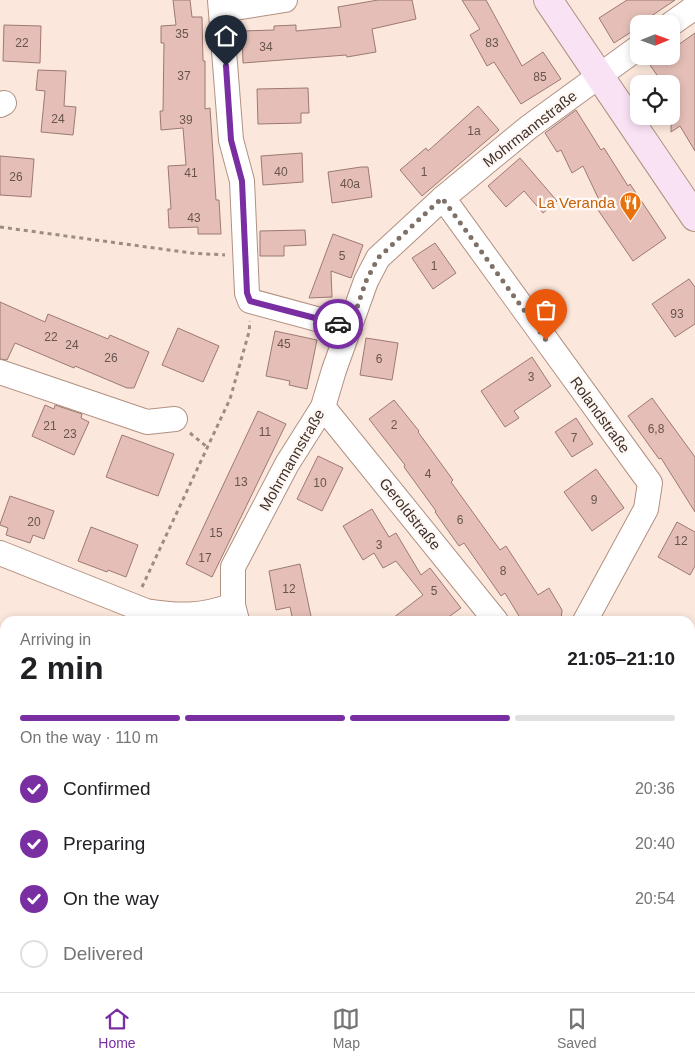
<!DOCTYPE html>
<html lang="en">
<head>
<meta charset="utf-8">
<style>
  body { margin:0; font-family:Helvetica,sans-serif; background:#f2f2f2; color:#202124; height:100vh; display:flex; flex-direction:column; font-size:19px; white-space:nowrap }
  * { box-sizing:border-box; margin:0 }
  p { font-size:16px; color:#757577 }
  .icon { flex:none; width:28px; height:28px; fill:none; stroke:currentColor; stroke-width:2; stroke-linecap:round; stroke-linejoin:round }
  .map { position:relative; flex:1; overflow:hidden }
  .drawer { position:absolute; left:0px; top:616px; width:695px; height:376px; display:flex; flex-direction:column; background:#fff; border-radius:15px 15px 0 0; box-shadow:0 2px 8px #0003 }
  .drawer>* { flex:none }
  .needle { width:32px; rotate:89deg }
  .tools { position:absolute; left:630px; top:15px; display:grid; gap:10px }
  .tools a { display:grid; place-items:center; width:50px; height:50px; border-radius:10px; background:#fff; box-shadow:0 2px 8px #0003; font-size:25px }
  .pin { position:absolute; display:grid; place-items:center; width:42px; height:42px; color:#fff; margin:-51px -21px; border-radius:50% 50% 50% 0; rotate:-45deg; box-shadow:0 0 5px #0007 }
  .pin .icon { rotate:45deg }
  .courier { position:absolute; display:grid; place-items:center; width:50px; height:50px; margin:-25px; border:4px solid #792fa2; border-radius:50%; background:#fff; color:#222; box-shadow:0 1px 6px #0007 }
  .head em { font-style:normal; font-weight:700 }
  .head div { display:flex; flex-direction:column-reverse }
  .head { display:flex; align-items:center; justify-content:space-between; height:85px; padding:0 20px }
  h1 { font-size:32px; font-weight:700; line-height:38px }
  .bar { display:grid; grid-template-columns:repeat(4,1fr); gap:8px 5px; align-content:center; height:60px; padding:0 20px }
  .bar i { height:6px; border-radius:4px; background:#e0e0e0 }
  .bar .active { background:#792fa2 }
  .bar p { grid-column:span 4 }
  ol { padding:0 20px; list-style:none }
  li { display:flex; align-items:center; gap:15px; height:55px }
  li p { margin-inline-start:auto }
  li .icon { padding:5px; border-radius:50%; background:#792fa2; color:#fff; stroke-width:4 }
  li:last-child { color:#757577 }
  li i { width:28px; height:28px; border:2px solid #e0e0e0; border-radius:50% }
  .tabs { display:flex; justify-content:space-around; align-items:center; height:70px; border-top:1px solid #e0e0e0; background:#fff; font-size:14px; color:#757577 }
  .tabs a { display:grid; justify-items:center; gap:2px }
  .tabs .active { color:#792fa2 }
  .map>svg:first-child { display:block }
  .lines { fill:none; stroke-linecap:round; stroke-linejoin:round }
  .stream { stroke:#c0d1f3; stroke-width:5.5 }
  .building { fill:#e5bfb7; stroke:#9c7972 }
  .street-casing { stroke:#b19180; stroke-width:26 }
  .secondary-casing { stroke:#b19180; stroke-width:30 }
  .path { stroke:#9d8c83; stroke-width:3; stroke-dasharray:4 4; stroke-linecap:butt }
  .street { stroke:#fff; stroke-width:24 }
  .secondary { stroke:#fae2f5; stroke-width:28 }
  .done { stroke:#807168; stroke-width:5; stroke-dasharray:0 9 }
  .route { stroke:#792fa2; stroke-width:6 }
  .labels { text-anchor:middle; stroke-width:5; stroke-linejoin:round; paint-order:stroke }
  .number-label { font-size:12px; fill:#68544d }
  .street-label { font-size:15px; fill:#3e312a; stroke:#fff8f4 }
  .food-label { font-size:15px; fill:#c56008; stroke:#fff8f4; text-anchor:end }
</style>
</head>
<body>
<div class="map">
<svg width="695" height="992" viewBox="0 0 695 992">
  <rect width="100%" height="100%" fill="#fce7dc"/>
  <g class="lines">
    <!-- stream -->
    <g class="stream">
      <polyline points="690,672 695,663"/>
      <polyline points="686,988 687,992"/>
    </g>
  </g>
  <!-- building -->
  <g class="building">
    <polygon points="173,0 190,0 192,17 202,17 203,61 205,61 205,109 210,108 216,200 219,200 221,234 198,234 198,227 169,228 168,209 171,209 168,166 186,165 183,128 161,130 160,111 163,111 164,43 161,43 161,26 176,25"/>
    <polygon points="378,0 412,0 416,19 372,29 376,52 347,57 346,55 243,63 242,31 274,30 274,26 296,25 296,31 341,27 338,7"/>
    <polygon points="462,0 486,0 522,66 543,52 561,79 521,104 494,62 487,66 470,35 480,29"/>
    <polygon points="627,0 675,0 647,19 648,21 644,24 639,24 639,27 614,43 599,18"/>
    <polygon points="4,25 41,26 40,63 3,61"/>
    <polygon points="695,33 695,151 680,126 671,132 671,84 663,84 650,65 662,56 671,56 671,50"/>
    <polygon points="38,70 66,71 64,106 76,107 73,135 41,132 45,91 36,90"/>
    <polygon points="308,88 309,113 301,113 301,123 258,124 257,89"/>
    <polygon points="478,106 499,130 422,196 400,170 426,148 428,151"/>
    <polygon points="576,110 601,150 604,148 628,186 630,184 666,238 633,261 596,207 601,204 583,166 572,173 561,150 557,152 545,133"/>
    <polygon points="302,153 303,182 263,185 261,156"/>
    <polygon points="0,156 34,159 31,197 0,195"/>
    <polygon points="520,158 557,201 543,213 524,191 506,207 488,186"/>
    <polygon points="361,167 368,167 372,197 332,203 328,172"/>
    <polygon points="305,230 306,245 284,246 284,256 260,256 260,231"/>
    <polygon points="333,234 363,245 351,278 331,271 332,297 309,298"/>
    <polygon points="435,243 456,273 433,289 412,258"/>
    <polygon points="689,279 695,287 695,324 675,337 652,304"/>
    <polygon points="0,302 45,322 48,314 108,339 110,335 149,352 134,388 127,388 75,366 74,368 15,343 7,360 0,359"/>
    <polygon points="178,328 219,346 203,382 162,365"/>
    <polygon points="275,331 317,340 307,389 289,385 290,381 266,376"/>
    <polygon points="366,338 398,343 392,380 360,375"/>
    <polygon points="532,357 551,386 514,411 519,418 505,427 481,391"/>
    <polygon points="652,398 695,457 695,512 661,458 659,459 628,416"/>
    <polygon points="394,400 419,431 418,432 453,480 451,482 500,550 506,546 538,595 549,588 562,610 561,621 522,621 505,593 501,596 464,543 459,546 435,512 436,511 404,467 405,465 369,419"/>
    <polygon points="45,405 54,409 55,405 82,414 81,418 89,422 74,455 32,436"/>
    <polygon points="258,411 286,424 212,577 186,564"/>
    <polygon points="576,418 593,444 572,457 555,432"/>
    <polygon points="122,435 174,454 158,496 106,477"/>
    <polygon points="318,456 343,468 322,511 297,499"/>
    <polygon points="596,469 624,508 592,531 564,492"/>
    <polygon points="10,496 54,511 44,539 33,535 30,543 6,535 8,528 0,525 0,524"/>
    <polygon points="372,509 389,537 396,533 421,575 430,568 461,608 443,621 389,621 423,595 396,561 383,568 374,553 363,560 343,526"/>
    <polygon points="677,522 695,532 695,566 690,575 658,557"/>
    <polygon points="91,527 138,545 126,577 108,570 107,572 78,561"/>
    <polygon points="300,564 312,621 293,621 290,607 276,610 269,571"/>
  </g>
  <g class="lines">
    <defs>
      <g id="street">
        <polyline points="220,0 231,140 242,181 247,293 250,301 350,328"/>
        <polyline points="222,10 285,0"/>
        <polyline points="671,24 695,7"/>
        <polyline points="0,105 4,103"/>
        <polyline points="443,198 650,483 646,509 585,621"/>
        <polyline points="0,372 147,422 175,419"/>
        <polyline points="323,407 496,621"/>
        <path d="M0 553 146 611C178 616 202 617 233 605"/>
        <polyline points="237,621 233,605 233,567 287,464 323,407 334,370 366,281 378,258 443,198 529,127 639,47"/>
        <polyline points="0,799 5,801"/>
        <polyline points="268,992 268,988"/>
      </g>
      <polyline id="secondary" points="548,0 695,217"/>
    </defs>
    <!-- street casing -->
    <use href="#street" class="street-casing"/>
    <!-- secondary casing -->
    <use href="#secondary" class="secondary-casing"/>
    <!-- path -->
    <g class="path">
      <polyline points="0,227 191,253 225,255"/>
      <polyline points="190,433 207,447"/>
      <polyline points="142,587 230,399 249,332 250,321"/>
      <polyline points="671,988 673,992"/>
    </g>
    <!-- street -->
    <use href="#street" class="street"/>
    <!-- secondary -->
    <use href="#secondary" class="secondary"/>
  </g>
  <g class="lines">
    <!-- done -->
    <polyline class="done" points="338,324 350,328 366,281 378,258 442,198 546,340"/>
    <!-- route -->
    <polyline class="route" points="226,66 231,140 242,181 247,293 250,301 338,324"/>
  </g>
  <!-- icons -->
  <defs>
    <symbol id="restaurant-pin" viewBox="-11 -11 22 30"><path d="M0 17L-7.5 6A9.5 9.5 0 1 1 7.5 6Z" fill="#e8710a" stroke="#fff8f4"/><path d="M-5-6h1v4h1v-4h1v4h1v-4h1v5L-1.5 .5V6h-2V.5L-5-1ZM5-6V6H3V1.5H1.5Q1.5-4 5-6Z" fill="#fff"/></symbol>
  </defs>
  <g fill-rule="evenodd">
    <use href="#restaurant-pin" x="618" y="190" width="25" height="34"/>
  </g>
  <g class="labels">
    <!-- number labels -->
    <g class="number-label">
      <text x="182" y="38">35</text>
      <text x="22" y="47">22</text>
      <text x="492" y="47">83</text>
      <text x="266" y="51">34</text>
      <text x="184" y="80">37</text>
      <text x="540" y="81">85</text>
      <text x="58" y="123">24</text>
      <text x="186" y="124">39</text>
      <text x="474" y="135">1a</text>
      <text x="281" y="176">40</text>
      <text x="424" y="176">1</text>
      <text x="191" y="177">41</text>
      <text x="16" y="181">26</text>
      <text x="350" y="188">40a</text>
      <text x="194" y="222">43</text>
      <text x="342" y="260">5</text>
      <text x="434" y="270">1</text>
      <text x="677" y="318">93</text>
      <text x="51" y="341">22</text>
      <text x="284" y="348">45</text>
      <text x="72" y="349">24</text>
      <text x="111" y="362">26</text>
      <text x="379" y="363">6</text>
      <text x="531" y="381">3</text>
      <text x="394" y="429">2</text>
      <text x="50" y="430">21</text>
      <text x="656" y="433">6,8</text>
      <text x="265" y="436">11</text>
      <text x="70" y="438">23</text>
      <text x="574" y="442">7</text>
      <text x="428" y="478">4</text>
      <text x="241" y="486">13</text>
      <text x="320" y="487">10</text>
      <text x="594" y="504">9</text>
      <text x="460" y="524">6</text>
      <text x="34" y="526">20</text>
      <text x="216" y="537">15</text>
      <text x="681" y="545">12</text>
      <text x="379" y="549">3</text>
      <text x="205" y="562">17</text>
      <text x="503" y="575">8</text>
      <text x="289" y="593">12</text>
      <text x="434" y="595">5</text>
    </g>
    <!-- street labels -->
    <g class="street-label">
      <text transform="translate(530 129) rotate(-38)" y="5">Mohrmannstraße</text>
      <text transform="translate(600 415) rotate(54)" y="5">Rolandstraße</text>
      <text transform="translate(292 460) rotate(-60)" y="5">Mohrmannstraße</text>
      <text transform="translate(410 514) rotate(51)" y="5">Geroldstraße</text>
    </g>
    <!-- food labels -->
    <g class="food-label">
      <text x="615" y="208">La Veranda</text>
    </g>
  </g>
</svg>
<div class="tools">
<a><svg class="needle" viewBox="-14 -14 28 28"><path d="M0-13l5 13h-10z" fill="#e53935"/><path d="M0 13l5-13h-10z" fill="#757577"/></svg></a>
<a><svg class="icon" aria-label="locate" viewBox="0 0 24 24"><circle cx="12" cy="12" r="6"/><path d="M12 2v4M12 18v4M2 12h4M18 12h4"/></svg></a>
</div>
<div class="pin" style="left:546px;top:340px;background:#ea580c"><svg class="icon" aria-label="bag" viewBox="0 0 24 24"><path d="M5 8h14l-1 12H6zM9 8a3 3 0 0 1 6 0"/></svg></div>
<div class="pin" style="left:226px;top:66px;background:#1f2937"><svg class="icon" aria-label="home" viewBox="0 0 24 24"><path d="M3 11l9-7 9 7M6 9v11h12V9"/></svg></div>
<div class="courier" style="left:338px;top:324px"><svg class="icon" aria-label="car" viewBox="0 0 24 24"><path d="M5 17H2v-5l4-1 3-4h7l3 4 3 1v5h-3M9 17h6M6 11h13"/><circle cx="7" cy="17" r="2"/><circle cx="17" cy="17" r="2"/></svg></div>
<section class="drawer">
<div class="head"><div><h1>2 min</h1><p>Arriving in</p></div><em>21:05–21:10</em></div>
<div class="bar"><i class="active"></i><i class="active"></i><i class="active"></i><i></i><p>On the way · 110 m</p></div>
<ol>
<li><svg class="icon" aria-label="check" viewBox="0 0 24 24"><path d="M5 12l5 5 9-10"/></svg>Confirmed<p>20:36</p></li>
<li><svg class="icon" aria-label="check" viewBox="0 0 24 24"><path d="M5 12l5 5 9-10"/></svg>Preparing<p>20:40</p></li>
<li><svg class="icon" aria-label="check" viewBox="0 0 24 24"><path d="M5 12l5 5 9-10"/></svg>On the way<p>20:54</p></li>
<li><i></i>Delivered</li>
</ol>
</section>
</div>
<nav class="tabs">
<a class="active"><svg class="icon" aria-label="home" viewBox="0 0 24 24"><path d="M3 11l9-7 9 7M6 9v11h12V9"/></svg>Home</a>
<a><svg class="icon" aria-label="map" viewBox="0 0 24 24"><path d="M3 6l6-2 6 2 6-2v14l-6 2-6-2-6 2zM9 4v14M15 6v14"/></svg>Map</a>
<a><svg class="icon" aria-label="saved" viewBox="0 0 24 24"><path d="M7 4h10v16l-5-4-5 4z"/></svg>Saved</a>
</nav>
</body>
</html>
